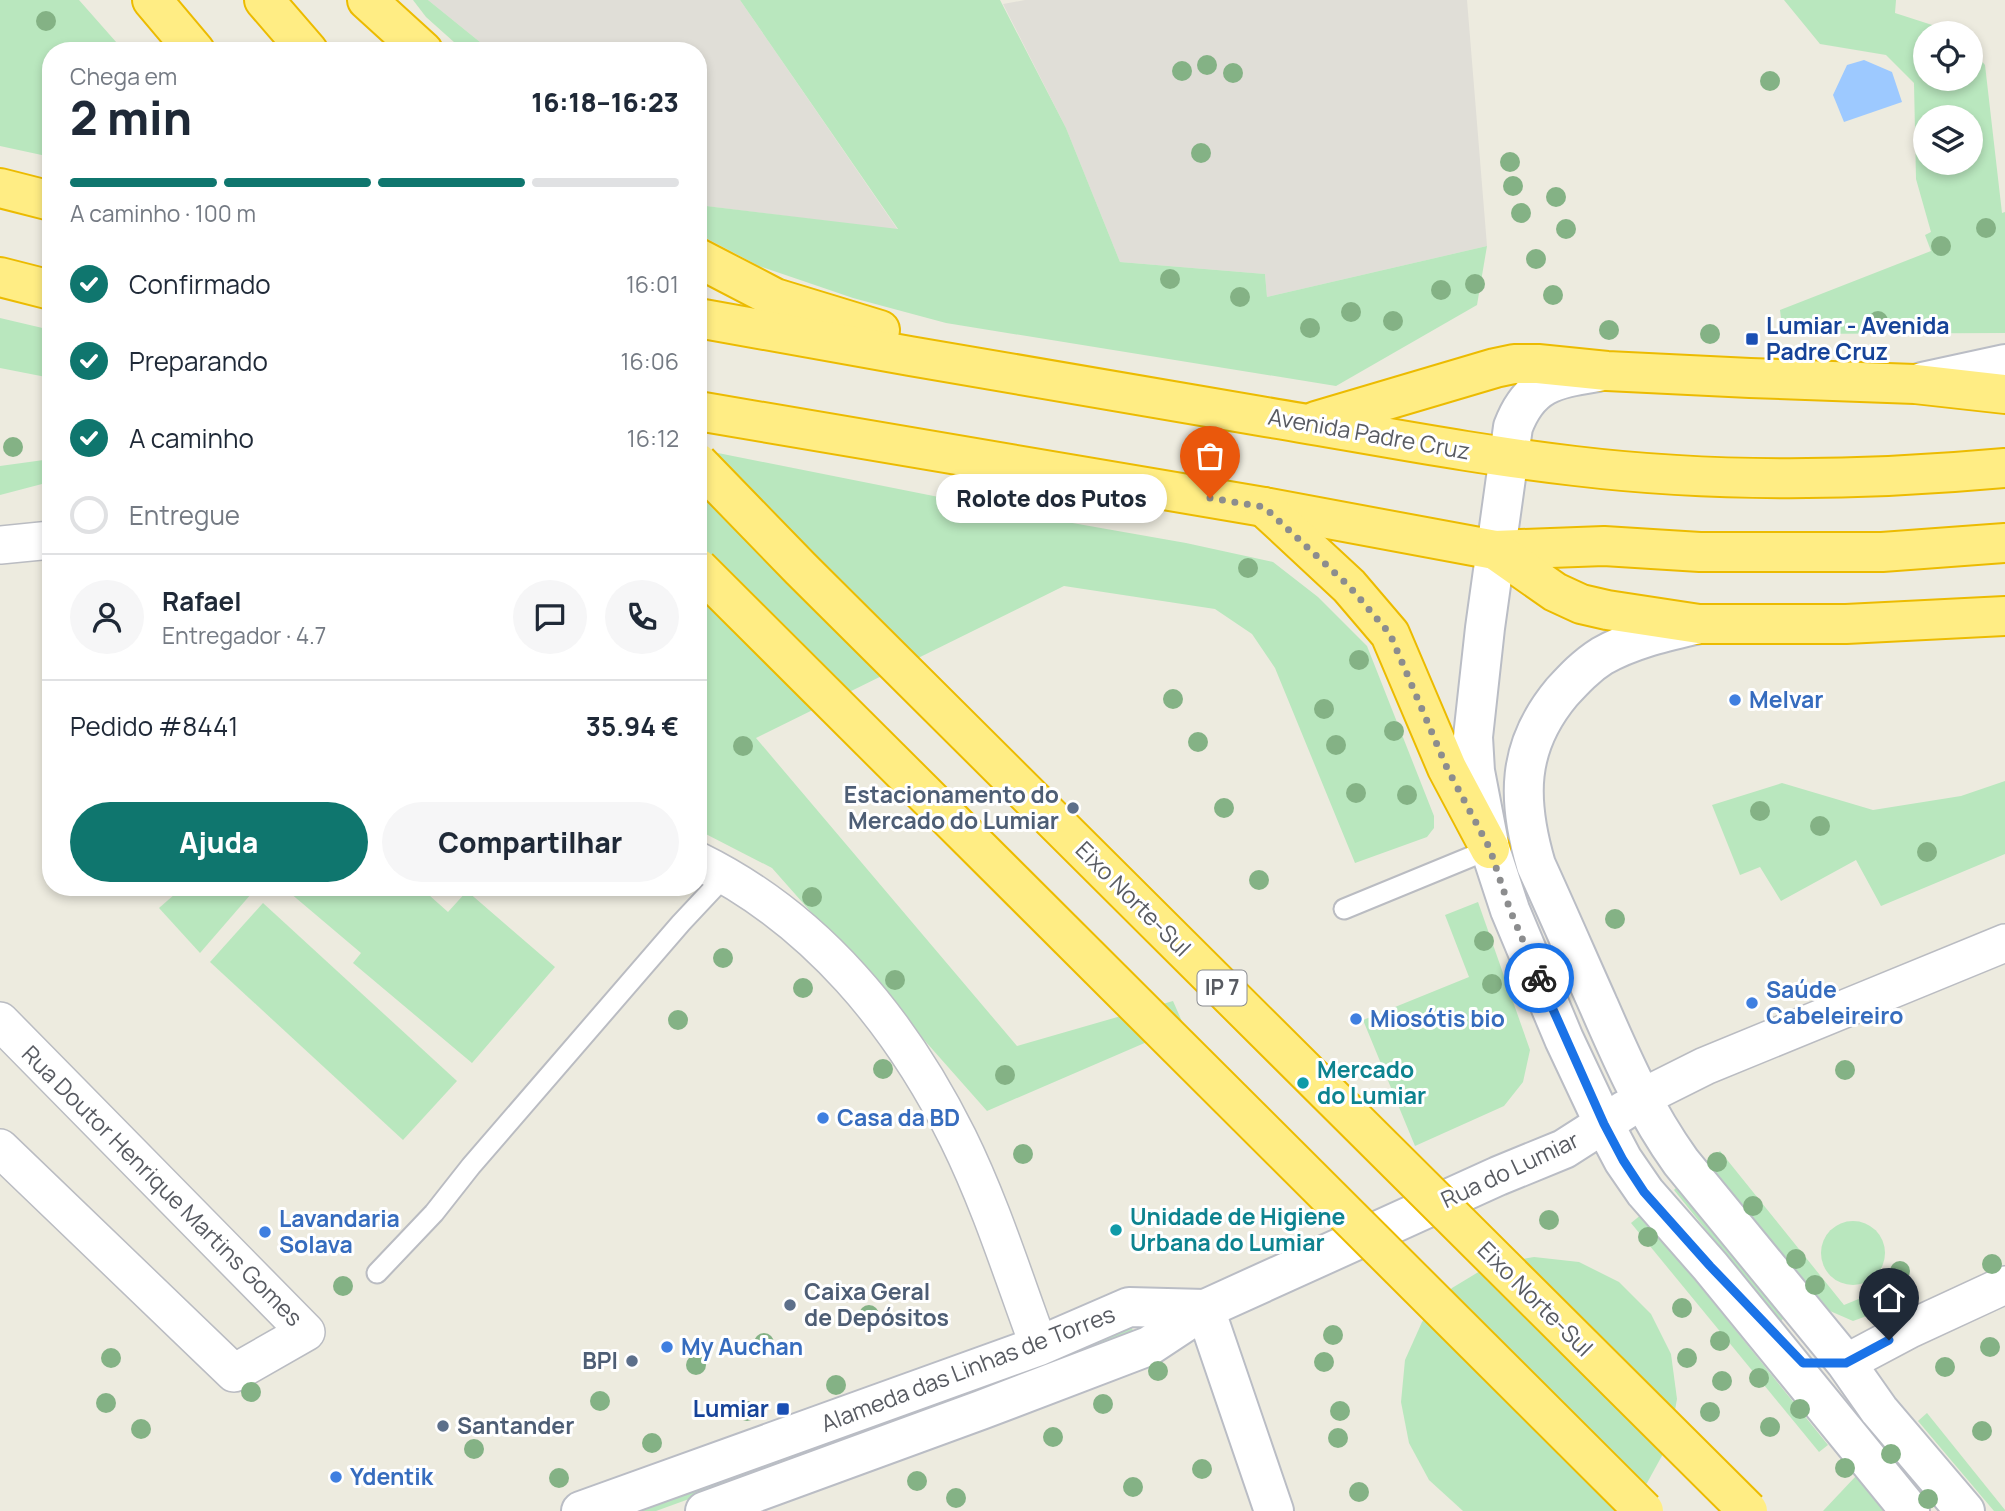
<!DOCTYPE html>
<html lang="pt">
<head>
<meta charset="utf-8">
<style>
  body { margin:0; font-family:Manrope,sans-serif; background:#f6f6f7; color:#1f2937; height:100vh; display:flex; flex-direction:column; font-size:26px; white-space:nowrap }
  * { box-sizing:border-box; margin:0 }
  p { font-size:23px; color:#747a83 }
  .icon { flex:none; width:38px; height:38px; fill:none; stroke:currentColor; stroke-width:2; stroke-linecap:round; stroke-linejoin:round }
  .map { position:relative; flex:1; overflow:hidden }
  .side { position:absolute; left:42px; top:42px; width:665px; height:854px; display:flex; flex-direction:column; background:#fff; border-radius:28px; box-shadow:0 4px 10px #0003 }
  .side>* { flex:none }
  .tools { position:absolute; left:1913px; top:21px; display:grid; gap:14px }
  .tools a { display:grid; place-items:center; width:70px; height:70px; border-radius:50%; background:#fff; box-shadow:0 4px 10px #0003; font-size:35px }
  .pin { position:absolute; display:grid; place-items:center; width:60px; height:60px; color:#fff; margin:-72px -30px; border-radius:50% 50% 50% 0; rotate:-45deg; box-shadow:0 0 7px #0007 }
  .pin .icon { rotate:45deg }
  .courier { position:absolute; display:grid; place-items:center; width:70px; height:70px; margin:-35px; border:5px solid #1a73e8; border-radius:50%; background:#fff; color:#222; box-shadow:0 2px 9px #0007 }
  .bubble { position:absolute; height:49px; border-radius:24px; background:#fff; box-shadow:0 4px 10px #0003; font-size:23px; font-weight:800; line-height:49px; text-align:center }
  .overview em { font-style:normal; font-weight:800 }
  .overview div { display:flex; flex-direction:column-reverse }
  .overview { display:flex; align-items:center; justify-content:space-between; height:119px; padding:0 28px }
  h1 { font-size:46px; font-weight:800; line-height:52px }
  .bar { display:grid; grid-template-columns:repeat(4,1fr); gap:10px 7px; align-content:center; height:84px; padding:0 28px }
  .bar i { height:9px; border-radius:5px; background:#e0e1e3 }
  .bar .active { background:#0f766e }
  .bar p { grid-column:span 4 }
  .line { display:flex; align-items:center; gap:18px; padding:0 28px; border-top:2px solid #e0e1e3 }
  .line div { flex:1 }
  .round { display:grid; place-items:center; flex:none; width:74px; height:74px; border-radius:37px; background:#f6f6f7 }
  ol { padding:0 28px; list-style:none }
  li { display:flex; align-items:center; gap:21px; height:77px }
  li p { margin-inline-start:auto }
  li .icon { padding:7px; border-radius:50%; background:#0f766e; color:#fff; stroke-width:4 }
  li:last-child { color:#747a83 }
  li i { width:38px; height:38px; border:4px solid #e0e1e3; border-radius:50% }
  .cta { display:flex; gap:14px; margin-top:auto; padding:14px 28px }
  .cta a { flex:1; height:80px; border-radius:42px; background:#0f766e; color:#fff; font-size:28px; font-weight:800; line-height:80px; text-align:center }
  .cta a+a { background:#f6f6f7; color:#1f2937 }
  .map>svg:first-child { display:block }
  .industrial { fill:#e0ded7 }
  .green { fill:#b9e7be; fill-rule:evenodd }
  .water { fill:#9dc9ff }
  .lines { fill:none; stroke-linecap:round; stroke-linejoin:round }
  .lane-casing { stroke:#babcc2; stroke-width:23 }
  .street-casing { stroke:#babcc2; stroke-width:40 }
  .secondary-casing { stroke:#babdc5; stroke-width:42 }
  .highway-casing { stroke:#ecbb00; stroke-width:42 }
  .lane { stroke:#fff; stroke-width:19 }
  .street { stroke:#fff; stroke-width:37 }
  .secondary { stroke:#fff; stroke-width:38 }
  .highway { stroke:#ffed84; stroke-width:38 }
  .highway-bridge-casing { stroke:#ecbb00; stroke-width:42; stroke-linecap:butt }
  .highway-bridge { stroke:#ffed84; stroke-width:38 }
  .tree { fill:#84b285 }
  .done { stroke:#8c8d8e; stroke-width:7; stroke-dasharray:0 12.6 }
  .route { stroke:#1a73e8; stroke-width:9 }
  .transit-dot { fill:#1a4fb4; stroke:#fff; stroke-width:2.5 }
  .shop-dot { fill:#3f7fe0; stroke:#fff; stroke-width:2.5 }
  .service-dot { fill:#5c6f8a; stroke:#fff; stroke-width:2.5 }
  .culture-dot { fill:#0f9aa8; stroke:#fff; stroke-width:2.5 }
  .labels { text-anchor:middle; stroke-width:6; stroke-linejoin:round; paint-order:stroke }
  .shield { fill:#fff; stroke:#8a8c91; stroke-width:2 }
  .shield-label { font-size:21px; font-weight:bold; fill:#585b62 }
  .transit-label { font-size:23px; font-weight:bold; fill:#164399; stroke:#fff; text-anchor:start }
  .street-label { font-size:23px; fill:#585b62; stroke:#fff }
  .shop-label { font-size:23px; font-weight:bold; fill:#366cbe; stroke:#fff; text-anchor:start }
  .service-label { font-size:23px; font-weight:bold; fill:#4e5e75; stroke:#fff; text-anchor:end }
  .culture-label { font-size:23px; font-weight:bold; fill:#0d838f; stroke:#fff; text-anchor:start }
</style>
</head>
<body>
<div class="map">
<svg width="2005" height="1511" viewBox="0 0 2005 1511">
  <rect width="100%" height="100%" fill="#edebdf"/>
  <!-- industrial -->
  <g class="industrial">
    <polygon points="428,0 740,0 898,230 698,205 698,51 491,51"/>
    <polygon points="1025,0 1467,0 1487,246 1267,297 1265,274 1120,262 1066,128 1003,4"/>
  </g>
  <!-- green -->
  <g class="green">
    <polygon points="0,0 79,0 124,51 51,51 51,157 0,146"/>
    <polygon points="413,0 428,0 491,51 464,51 426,17"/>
    <polygon points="740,0 1000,0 1066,128 1120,262 1265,274 1267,297 1487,246 1477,305 1336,386 946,323 853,298 759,266 698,234 698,205 898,229"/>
    <path d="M1784 0H1896L1895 13 1957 33H1925V79H1970L1971 49 1985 65 2002 213 2005 212V333L1783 334 1780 310 1931 251 1925 235 1931 232 1916 179 1914 83 1886 55 1820 44ZM1925 117H1970V163H1925Z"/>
    <polygon points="0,318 51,330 51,378 0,368"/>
    <polygon points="698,449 1044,518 1186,543 1273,562 1318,597 1367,646 1434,816 1434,828 1427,837 1355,863 1275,668 1252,634 1215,609 1064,586 756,738 1017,1046 1173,1001 1184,1026 987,1111 772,868 698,830"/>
    <polygon points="51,459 51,485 42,484 0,495 0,466"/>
    <polygon points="2005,781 2005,854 1881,906 1856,860 1781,901 1760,867 1740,875 1712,805 1782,783 1873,810 1961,796"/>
    <polygon points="183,887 257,887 200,953 159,908"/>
    <polygon points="283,887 420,887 448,912 467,891 555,967 472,1063 353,963 361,953"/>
    <polygon points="1478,902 1530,1050 1523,1082 1504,1106 1415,1146 1363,1020 1469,977 1445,915"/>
    <polygon points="263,903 457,1081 403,1140 210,962"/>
    <polygon points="1720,1151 1844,1305 1878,1291 1886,1309 1853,1321 1830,1311 1706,1161"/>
    <polygon points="1678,1186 1784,1318 1780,1322 1674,1190"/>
    <polygon points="1642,1214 1828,1445 1819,1452 1631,1223"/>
    <circle cx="1853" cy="1253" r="32"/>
    <polygon points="1534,1257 1579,1262 1619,1282 1651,1314 1671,1354 1677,1399 1669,1443 1647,1483 1617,1511 1463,1511 1429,1480 1409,1443 1401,1402 1405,1360 1422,1322 1452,1288 1490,1265"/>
    <polygon points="1132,1328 1135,1337 656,1511 628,1511"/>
    <polygon points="1927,1413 2005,1510 2005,1511 1994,1511 1918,1421"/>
    <polygon points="1856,1476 1884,1511 1823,1511"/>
  </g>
  <!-- water -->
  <polygon class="water" points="1864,60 1892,72 1902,102 1844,122 1833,95 1847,65"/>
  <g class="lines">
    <defs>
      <g id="lane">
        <polyline points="1344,909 1490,849"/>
        <polyline points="377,1273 434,1213 471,1166 681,923 726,875"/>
      </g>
      <g id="street">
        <polyline points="0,545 51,540"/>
        <path d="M698 861C816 919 901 1023 958 1138 991 1205 1013 1276 1039 1346"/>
        <polyline points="0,1021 306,1332 234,1373 0,1148"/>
        <polyline points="1641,1098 1705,1066 2005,943"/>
        <polyline points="1846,1363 1910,1329 2005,1285"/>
      </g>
      <g id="secondary">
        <path d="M1598 372C1555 379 1530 382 1513 427L1485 628 1473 737 1475 771 1490 849 1510 910 1564 1039 1604 1124 1623 1160 1645 1192 1710 1266 1910 1511"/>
        <polyline points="1922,382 2005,364"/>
        <path d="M1699 624C1665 632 1632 639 1602 656 1586 666 1574 679 1562 692 1516 747 1517 800 1536 865 1557 911 1577 957 1598 1004 1622 1059 1645 1112 1681 1162L1846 1363 1879 1410 1965 1511"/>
        <polyline points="1205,1309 1274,1511"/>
        <polyline points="581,1511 1039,1346 1129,1307 1205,1309"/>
        <polyline points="705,1511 981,1410 1149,1346 1205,1309 1498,1176 1564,1149 1625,1110"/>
      </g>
      <g id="highway">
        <polyline points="152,0 195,51"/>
        <polyline points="264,0 308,51"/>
        <polyline points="367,0 423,51"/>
        <polyline points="0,188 51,201"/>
        <polyline points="698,258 775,298 880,330"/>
        <polyline points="0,277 51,290"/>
        <path d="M698 318C885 352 1073 385 1260 416 1365 433 1469 454 1575 466 1717 483 1863 481 2005 468"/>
        <polyline points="698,411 1264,507 1495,550 1604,546 1700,552 1882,552 2005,543"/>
        <polyline points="1316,421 1495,368 1514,364 1538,364 1607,371 1750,378 1915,384 2005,394"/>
        <polyline points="1264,507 1349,586 1390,634 1447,768 1490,849"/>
        <polyline points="1495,550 1555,592 1581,604 1607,610 1699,624 1846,624 2005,616"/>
      </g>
    </defs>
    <!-- lane casing -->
    <use href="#lane" class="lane-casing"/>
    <!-- street casing -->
    <use href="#street" class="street-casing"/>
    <!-- secondary casing -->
    <use href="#secondary" class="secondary-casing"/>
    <!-- highway casing -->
    <use href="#highway" class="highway-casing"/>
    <!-- lane -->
    <use href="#lane" class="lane"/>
    <!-- street -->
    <use href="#street" class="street"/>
    <!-- secondary -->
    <use href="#secondary" class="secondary"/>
    <!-- highway -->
    <use href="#highway" class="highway"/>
    <defs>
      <g id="highway-bridge">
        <polyline points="698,463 801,569 1748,1511"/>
        <polyline points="698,568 1644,1511"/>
      </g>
    </defs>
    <!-- highway-bridge casing -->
    <use href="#highway-bridge" class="highway-bridge-casing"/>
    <!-- highway-bridge -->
    <use href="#highway-bridge" class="highway-bridge"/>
  </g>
  <!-- trees -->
  <g class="tree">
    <circle cx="46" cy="21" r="10"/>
    <circle cx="1207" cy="65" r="10"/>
    <circle cx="1182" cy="71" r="10"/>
    <circle cx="1233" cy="73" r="10"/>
    <circle cx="1770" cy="81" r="10"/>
    <circle cx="1201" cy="153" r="10"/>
    <circle cx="1510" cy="162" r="10"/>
    <circle cx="1513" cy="186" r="10"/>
    <circle cx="1556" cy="197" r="10"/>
    <circle cx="1521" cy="213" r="10"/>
    <circle cx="1986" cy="228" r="10"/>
    <circle cx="1566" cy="229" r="10"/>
    <circle cx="1941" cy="246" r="10"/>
    <circle cx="1536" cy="259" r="10"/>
    <circle cx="1170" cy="279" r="10"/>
    <circle cx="1475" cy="284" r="10"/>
    <circle cx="1441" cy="290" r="10"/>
    <circle cx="1553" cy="295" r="10"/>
    <circle cx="1240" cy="297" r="10"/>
    <circle cx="1351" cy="312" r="10"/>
    <circle cx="1393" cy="321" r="10"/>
    <circle cx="1878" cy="321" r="10"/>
    <circle cx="1310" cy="328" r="10"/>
    <circle cx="1609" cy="330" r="10"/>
    <circle cx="1710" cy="334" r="10"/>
    <circle cx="13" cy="447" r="10"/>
    <circle cx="1248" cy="568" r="10"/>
    <circle cx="1359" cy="660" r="10"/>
    <circle cx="1173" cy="699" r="10"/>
    <circle cx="1324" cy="709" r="10"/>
    <circle cx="1394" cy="731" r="10"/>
    <circle cx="1198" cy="742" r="10"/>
    <circle cx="1336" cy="745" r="10"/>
    <circle cx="743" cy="746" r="10"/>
    <circle cx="1356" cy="793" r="10"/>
    <circle cx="1407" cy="795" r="10"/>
    <circle cx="1224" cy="808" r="10"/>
    <circle cx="1760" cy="811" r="10"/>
    <circle cx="1820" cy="826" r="10"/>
    <circle cx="1927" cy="852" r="10"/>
    <circle cx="1259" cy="880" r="10"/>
    <circle cx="812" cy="897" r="10"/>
    <circle cx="1615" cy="919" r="10"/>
    <circle cx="1484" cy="941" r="10"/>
    <circle cx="723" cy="958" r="10"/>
    <circle cx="895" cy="980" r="10"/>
    <circle cx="1492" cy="984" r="10"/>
    <circle cx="803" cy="988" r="10"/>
    <circle cx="678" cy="1020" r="10"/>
    <circle cx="883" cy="1069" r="10"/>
    <circle cx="1845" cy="1070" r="10"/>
    <circle cx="1005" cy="1075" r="10"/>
    <circle cx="1023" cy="1154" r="10"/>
    <circle cx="1717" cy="1162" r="10"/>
    <circle cx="1753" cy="1206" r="10"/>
    <circle cx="1549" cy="1220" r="10"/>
    <circle cx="1648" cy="1237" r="10"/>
    <circle cx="1796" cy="1259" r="10"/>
    <circle cx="1992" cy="1264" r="10"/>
    <circle cx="1900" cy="1271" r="10"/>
    <circle cx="1815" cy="1285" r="10"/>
    <circle cx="343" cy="1286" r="10"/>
    <circle cx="1682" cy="1308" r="10"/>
    <circle cx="869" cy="1315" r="10"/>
    <circle cx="1333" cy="1335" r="10"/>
    <circle cx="1720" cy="1341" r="10"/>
    <circle cx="764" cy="1343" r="10"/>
    <circle cx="1990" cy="1347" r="10"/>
    <circle cx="111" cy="1358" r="10"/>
    <circle cx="1687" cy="1358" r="10"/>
    <circle cx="1324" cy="1362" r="10"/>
    <circle cx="696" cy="1365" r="10"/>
    <circle cx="1945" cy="1367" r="10"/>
    <circle cx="1158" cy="1371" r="10"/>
    <circle cx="1759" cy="1378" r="10"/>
    <circle cx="1722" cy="1381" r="10"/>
    <circle cx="836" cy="1385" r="10"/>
    <circle cx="251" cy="1392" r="10"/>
    <circle cx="600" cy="1401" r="10"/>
    <circle cx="106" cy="1403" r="10"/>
    <circle cx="1103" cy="1404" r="10"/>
    <circle cx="1800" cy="1409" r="10"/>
    <circle cx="747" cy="1411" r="10"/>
    <circle cx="1340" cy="1411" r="10"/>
    <circle cx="1710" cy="1412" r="10"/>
    <circle cx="1770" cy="1427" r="10"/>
    <circle cx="141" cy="1429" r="10"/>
    <circle cx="1982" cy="1431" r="10"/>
    <circle cx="1053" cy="1437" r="10"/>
    <circle cx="1338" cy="1438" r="10"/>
    <circle cx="652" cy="1443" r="10"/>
    <circle cx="474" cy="1449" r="10"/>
    <circle cx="1891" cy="1454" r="10"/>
    <circle cx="1845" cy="1468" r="10"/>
    <circle cx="1202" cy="1469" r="10"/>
    <circle cx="559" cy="1478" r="10"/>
    <circle cx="917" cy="1481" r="10"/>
    <circle cx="1133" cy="1487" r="10"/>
    <circle cx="1359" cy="1492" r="10"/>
    <circle cx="956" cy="1498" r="10"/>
    <circle cx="1928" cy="1499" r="10"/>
  </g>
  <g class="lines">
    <!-- done -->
    <polyline class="done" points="1210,498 1264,507 1349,586 1390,634 1447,768 1490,849 1510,910 1539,978"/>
    <!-- route -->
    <polyline class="route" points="1539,978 1604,1124 1623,1160 1644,1192 1710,1266 1803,1363 1846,1363 1889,1340"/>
  </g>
  <!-- markers -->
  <g class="transit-dot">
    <rect x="1745" y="332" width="14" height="14" rx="3.5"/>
    <rect x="776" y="1402" width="14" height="14" rx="3.5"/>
  </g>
  <g class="shop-dot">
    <circle cx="1735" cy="700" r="7"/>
    <circle cx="1752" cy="1003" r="7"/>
    <circle cx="1356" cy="1019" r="7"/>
    <circle cx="823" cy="1118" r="7"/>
    <circle cx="265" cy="1232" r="7"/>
    <circle cx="667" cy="1347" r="7"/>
    <circle cx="336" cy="1477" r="7"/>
  </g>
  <g class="service-dot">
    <circle cx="1073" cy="808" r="7"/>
    <circle cx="790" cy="1305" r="7"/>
    <circle cx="632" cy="1361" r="7"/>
    <circle cx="443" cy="1426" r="7"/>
  </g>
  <g class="culture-dot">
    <circle cx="1303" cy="1083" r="7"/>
    <circle cx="1116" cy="1230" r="7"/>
  </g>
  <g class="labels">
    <!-- shield labels -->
    <rect class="shield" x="1197.5" y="970.5" width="49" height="35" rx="5"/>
    <g class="shield-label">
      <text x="1222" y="995">IP 7</text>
    </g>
    <!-- transit labels -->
    <g class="transit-label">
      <text x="1766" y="334">Lumiar - Avenida<tspan x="1766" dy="26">Padre Cruz</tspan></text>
      <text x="769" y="1417" text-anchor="end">Lumiar</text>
    </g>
    <!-- street labels -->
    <g class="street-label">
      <text transform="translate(1369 434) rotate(10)" y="8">Avenida Padre Cruz</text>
      <text transform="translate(1133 899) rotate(45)" y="8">Eixo Norte-Sul</text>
      <text transform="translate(1510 1170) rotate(-25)" y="8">Rua do Lumiar</text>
      <text transform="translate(162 1186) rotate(45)" y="8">Rua Doutor Henrique Martins Gomes</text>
      <text transform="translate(1535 1299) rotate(45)" y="8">Eixo Norte-Sul</text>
      <text transform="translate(968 1369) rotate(-21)" y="8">Alameda das Linhas de Torres</text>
    </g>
    <!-- shop labels -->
    <g class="shop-label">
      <text x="1749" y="708">Melvar</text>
      <text x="1766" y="998">Saúde<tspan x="1766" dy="26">Cabeleireiro</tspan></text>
      <text x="1370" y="1027">Miosótis bio</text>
      <text x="837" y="1126">Casa da BD</text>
      <text x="279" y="1227">Lavandaria<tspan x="279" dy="26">Solava</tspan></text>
      <text x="681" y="1355">My Auchan</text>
      <text x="350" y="1485">Ydentik</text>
    </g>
    <!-- service labels -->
    <g class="service-label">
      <text x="1059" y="803">Estacionamento do<tspan x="1059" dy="26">Mercado do Lumiar</tspan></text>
      <text x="804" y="1300" text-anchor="start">Caixa Geral<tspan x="804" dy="26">de Depósitos</tspan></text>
      <text x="618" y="1369">BPI</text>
      <text x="457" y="1434" text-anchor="start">Santander</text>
    </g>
    <!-- culture labels -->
    <g class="culture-label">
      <text x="1317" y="1078">Mercado<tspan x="1317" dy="26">do Lumiar</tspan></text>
      <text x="1130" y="1225">Unidade de Higiene<tspan x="1130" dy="26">Urbana do Lumiar</tspan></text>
    </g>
  </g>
</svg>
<div class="tools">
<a><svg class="icon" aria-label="locate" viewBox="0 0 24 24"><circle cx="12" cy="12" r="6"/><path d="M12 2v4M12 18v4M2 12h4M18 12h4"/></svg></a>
<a><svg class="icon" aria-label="layers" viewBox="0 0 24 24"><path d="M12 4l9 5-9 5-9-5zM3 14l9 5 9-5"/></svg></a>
</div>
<div class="pin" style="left:1210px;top:498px;background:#ea580c"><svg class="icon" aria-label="bag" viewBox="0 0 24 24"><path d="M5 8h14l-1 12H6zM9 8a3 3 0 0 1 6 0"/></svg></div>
<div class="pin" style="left:1889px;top:1340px;background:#1f2937"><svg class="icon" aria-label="home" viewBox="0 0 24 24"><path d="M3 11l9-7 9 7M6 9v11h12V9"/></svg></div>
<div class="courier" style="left:1539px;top:978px"><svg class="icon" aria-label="bike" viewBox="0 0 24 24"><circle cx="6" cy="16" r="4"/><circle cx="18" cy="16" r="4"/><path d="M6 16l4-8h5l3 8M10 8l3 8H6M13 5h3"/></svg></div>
<div class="bubble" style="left:936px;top:474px;width:231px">Rolote dos Putos</div>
<section class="side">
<div class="overview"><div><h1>2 min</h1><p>Chega em</p></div><em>16:18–16:23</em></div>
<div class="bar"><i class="active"></i><i class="active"></i><i class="active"></i><i></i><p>A caminho · 100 m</p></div>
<ol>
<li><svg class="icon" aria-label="check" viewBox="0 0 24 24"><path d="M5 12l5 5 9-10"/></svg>Confirmado<p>16:01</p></li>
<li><svg class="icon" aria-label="check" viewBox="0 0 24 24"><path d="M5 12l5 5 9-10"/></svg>Preparando<p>16:06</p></li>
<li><svg class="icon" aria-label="check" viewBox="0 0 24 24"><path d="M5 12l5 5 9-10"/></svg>A caminho<p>16:12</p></li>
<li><i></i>Entregue</li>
</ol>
<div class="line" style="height:126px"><a class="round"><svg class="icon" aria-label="person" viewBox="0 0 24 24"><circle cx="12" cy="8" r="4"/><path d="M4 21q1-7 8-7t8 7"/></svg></a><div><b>Rafael</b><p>Entregador · 4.7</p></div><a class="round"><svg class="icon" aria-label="chat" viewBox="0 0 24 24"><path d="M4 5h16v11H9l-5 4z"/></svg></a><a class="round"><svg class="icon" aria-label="phone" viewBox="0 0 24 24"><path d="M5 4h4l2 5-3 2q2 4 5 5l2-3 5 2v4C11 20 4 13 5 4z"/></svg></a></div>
<div class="line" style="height:91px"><div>Pedido #8441</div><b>35.94 €</b></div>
<div class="cta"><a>Ajuda</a><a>Compartilhar</a></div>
</section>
</div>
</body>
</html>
